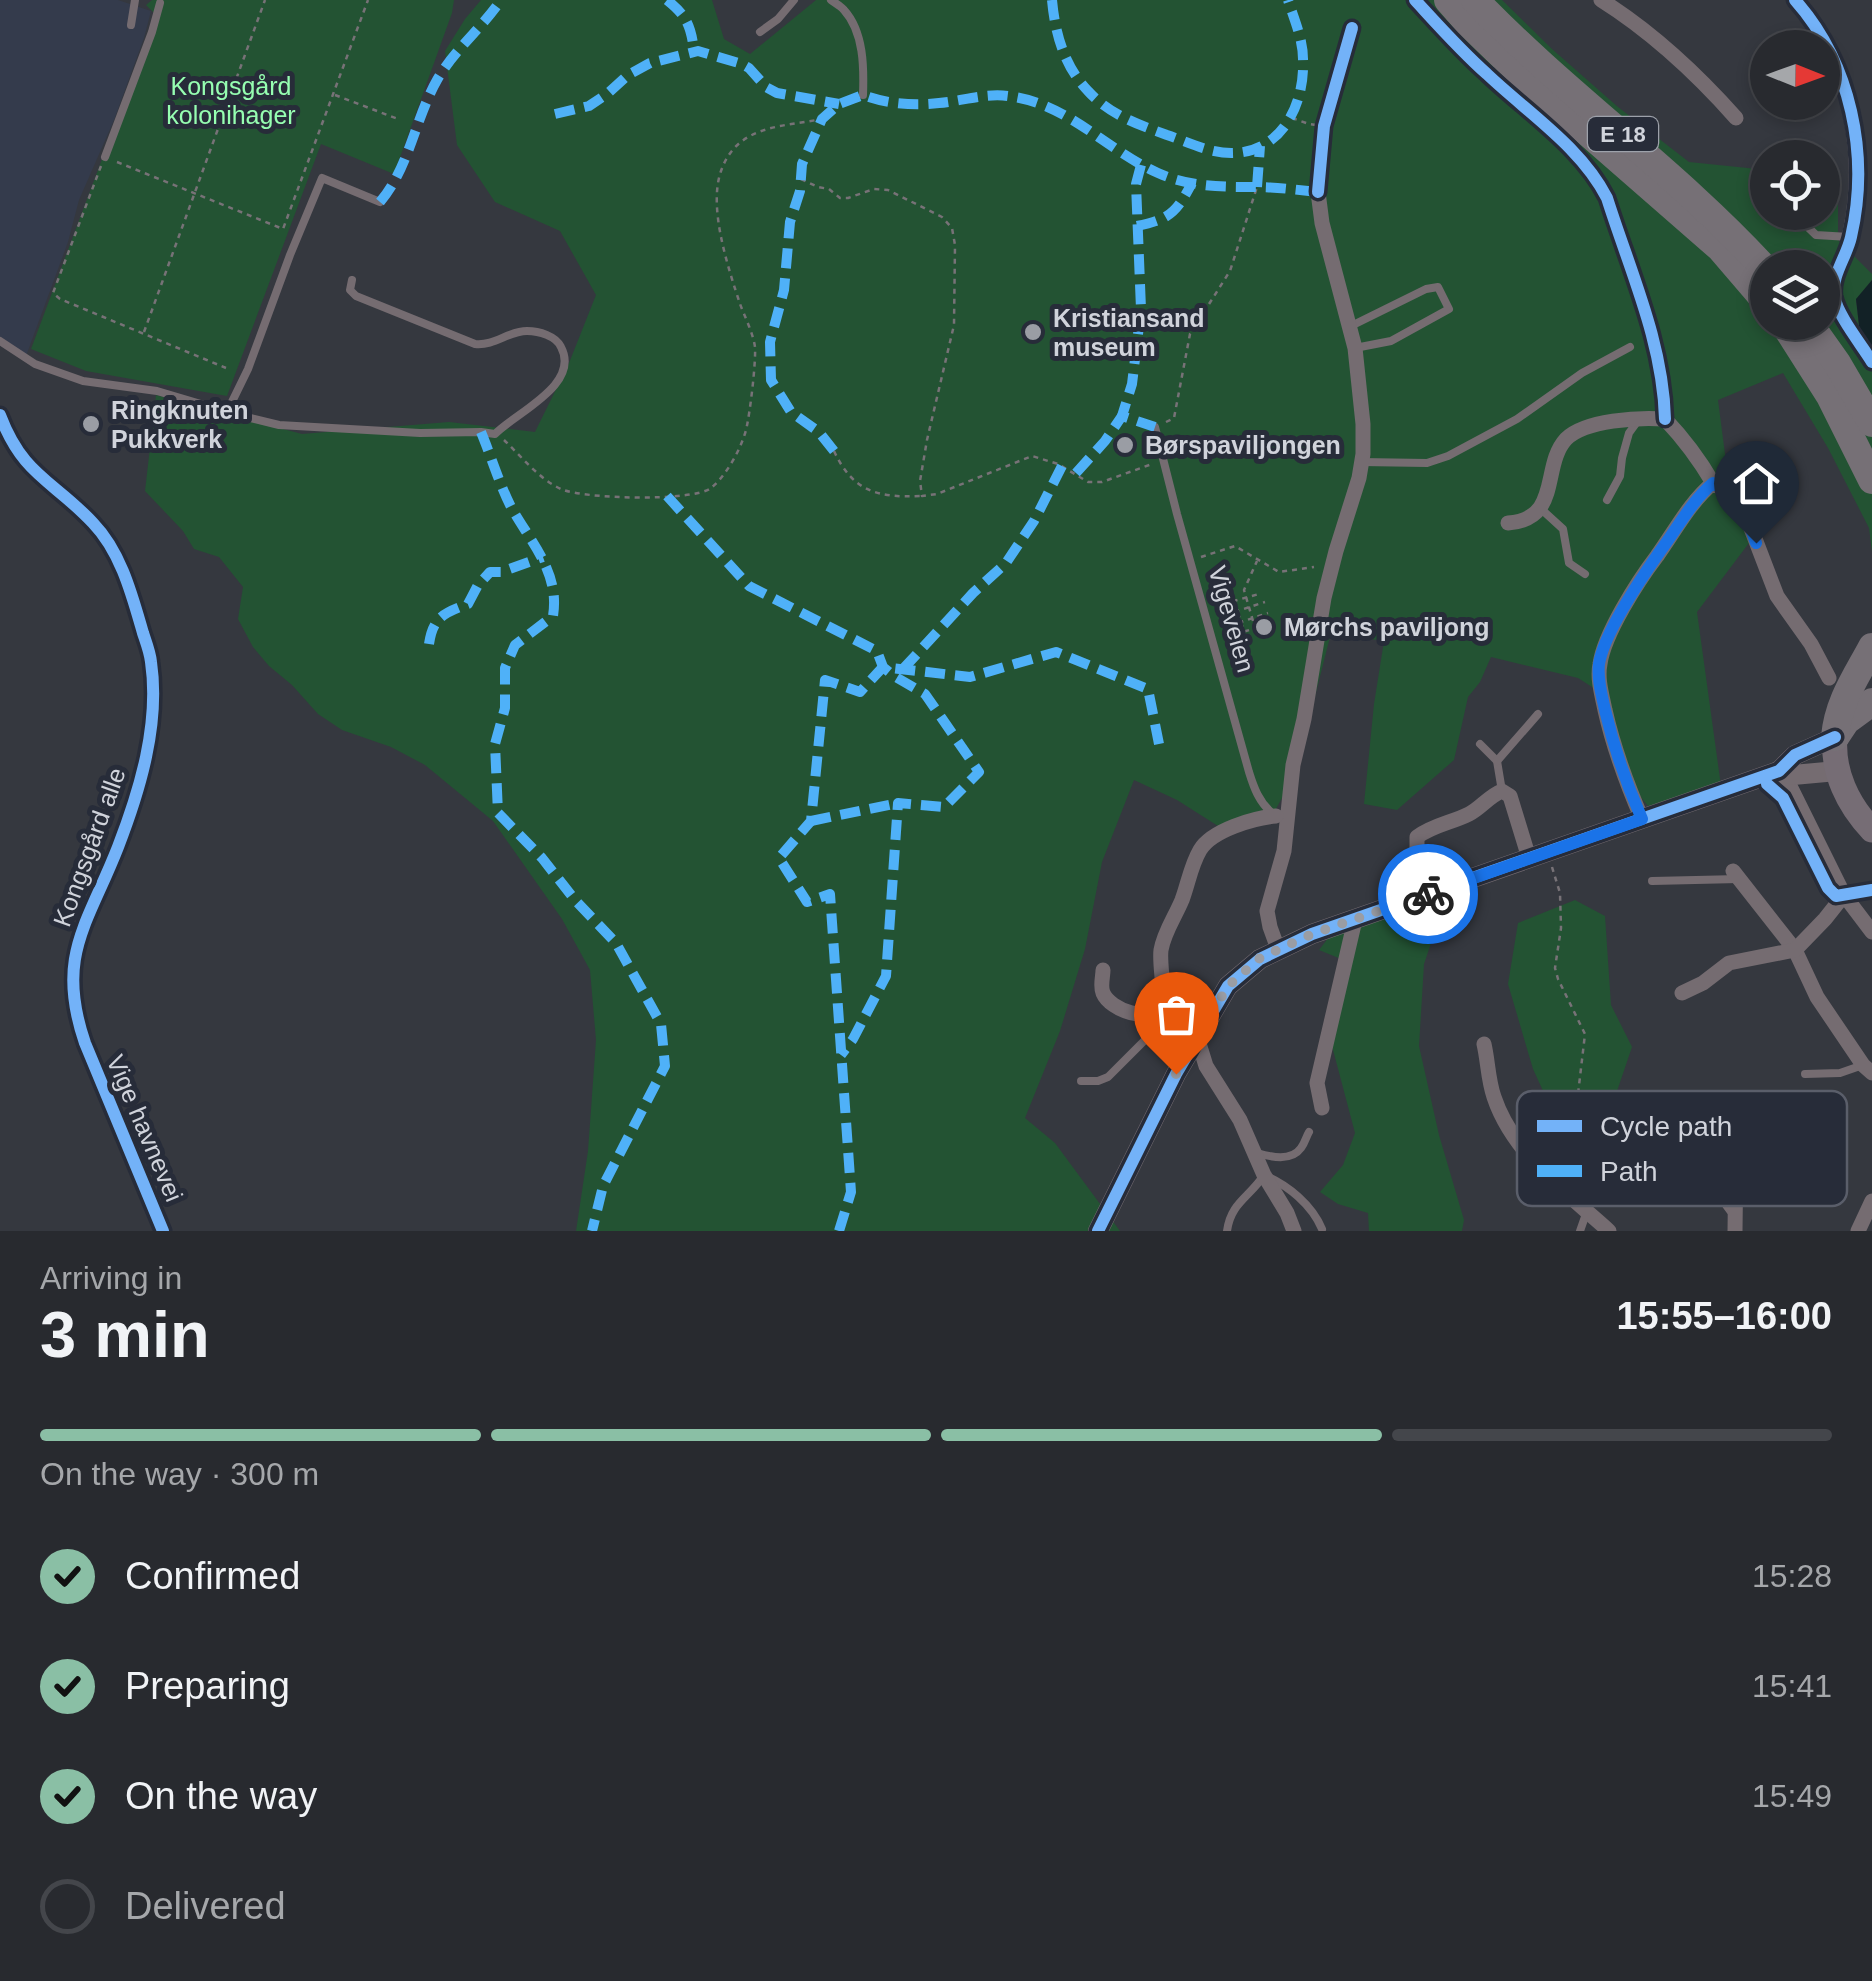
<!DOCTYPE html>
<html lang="en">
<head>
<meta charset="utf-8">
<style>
  body { margin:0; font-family:Arial,sans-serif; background:#34363b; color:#f1f3f6; height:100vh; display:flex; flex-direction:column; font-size:38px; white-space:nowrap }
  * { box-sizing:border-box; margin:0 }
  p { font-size:32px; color:#a5a7aa }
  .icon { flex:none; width:55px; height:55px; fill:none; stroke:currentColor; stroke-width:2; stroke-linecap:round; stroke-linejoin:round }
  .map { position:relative; height:1231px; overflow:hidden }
  .drawer { display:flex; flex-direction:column; background:#282a2f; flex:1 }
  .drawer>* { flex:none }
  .needle { width:65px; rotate:91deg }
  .tools { position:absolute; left:1750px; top:30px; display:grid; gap:20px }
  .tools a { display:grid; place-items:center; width:90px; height:90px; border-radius:50%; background:#282a2f; box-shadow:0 5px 15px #0003,0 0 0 2px #44464b; font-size:50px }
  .pin { position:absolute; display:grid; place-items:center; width:85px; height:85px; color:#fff; margin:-102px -42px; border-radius:50% 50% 50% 0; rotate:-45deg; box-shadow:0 0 10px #0007 }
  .pin .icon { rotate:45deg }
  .courier { position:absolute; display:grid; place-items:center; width:100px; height:100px; margin:-50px; border:8px solid #1a73e8; border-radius:50%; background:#fff; color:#222; box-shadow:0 2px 12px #0007 }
  .head em { font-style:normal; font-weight:600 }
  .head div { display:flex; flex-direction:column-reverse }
  .head { display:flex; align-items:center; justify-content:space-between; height:170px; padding:0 40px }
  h1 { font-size:65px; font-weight:600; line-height:75px }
  .bar { display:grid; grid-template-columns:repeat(4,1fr); gap:15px 10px; align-content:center; height:120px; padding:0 40px }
  .bar i { height:12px; border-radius:8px; background:#44464b }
  .bar .on { background:#8abfa5 }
  .bar p { grid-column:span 4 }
  ol { padding:0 40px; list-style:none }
  li { display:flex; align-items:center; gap:30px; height:110px }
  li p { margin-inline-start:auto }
  li .icon { padding:10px; border-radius:50%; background:#8abfa5; color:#111; stroke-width:4 }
  li:last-child { color:#a5a7aa }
  li i { width:55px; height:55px; border:5px solid #44464b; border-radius:50% }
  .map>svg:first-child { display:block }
  .built { fill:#343b4c }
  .green { fill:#235333; fill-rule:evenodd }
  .water { fill:#122126 }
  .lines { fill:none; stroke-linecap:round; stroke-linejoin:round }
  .path { stroke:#777277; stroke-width:2.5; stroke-dasharray:5 5; stroke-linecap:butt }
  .service { stroke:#756c71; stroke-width:8 }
  .minor { stroke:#756c71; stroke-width:15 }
  .tertiary { stroke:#756c71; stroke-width:20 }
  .primary { stroke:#766d75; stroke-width:25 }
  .trunk { stroke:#767076; stroke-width:28 }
  .quiet { stroke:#4fb1f8; stroke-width:10; stroke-dasharray:20 10; stroke-linecap:butt }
  .cycleway-casing { stroke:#272c39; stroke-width:19 }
  .cycleway { stroke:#73b2f8; stroke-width:12 }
  .done { stroke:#9a9da4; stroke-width:10; stroke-dasharray:0 18 }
  .route { stroke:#1a73e8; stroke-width:12 }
  .poi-dot { fill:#9a9da4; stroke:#272c39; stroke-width:4 }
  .labels { text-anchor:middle; stroke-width:10; stroke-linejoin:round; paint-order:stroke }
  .shield { fill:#272c39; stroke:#9da1aa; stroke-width:2.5 }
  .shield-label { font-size:22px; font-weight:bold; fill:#d0d3db }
  .park-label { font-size:25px; fill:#96feb1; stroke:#272c39 }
  .poi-label { font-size:25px; font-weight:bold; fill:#d0d3db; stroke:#272c39; text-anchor:start }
  .street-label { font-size:25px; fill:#d0d3db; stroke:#272c39 }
  .key { fill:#272c39; stroke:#5a5e6a; stroke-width:2.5 }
  .key-label { font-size:28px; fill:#d0d3db }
</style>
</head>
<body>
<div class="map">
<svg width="1872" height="1231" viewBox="0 0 1872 1231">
  <rect width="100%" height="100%" fill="#35383f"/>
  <!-- built -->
  <polygon class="built" points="0,0 118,0 151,11 144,38 114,120 79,200 68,242 26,356 0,343"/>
  <!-- green -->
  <g class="green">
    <polygon points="152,0 454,0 452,13 394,174 321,144 227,396 86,371 31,349 156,15 146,5"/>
    <path d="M481 0H712L724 39 750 54 816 0H1502L1552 49 1618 107 1689 162 1767 170 1768 212H1822L1823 191 1838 199V240L1872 274V280L1856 300 1860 334 1872 351V552L1869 528 1828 448 1783 373 1718 400 1725 454 1752 539 1697 612 1721 786 1648 806 1628 781 1603 694 1578 678 1491 657 1480 682 1468 697 1454 760 1397 810 1364 804 1374 704 1384 641 1331 633 1295 775 1273 814 1218 826 1177 800 1134 780 1102 862 1085 949 1060 1031 1025 1118 1055 1143 1120 1231H576L588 1151 596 1040 590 970 562 919 493 821 425 765 391 747 342 730 318 714 292 685 269 666 253 647 238 619 243 587 219 557 194 549 183 531 145 491 156 395 302 434 449 422 535 432 569 363 596 295 560 231 495 202 457 145 445 51 465 19ZM1768 268H1822V322H1768Z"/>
    <polygon points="1449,890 1424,964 1419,1046 1439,1135 1464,1220 1462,1231 1369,1231 1368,1213 1338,1204 1320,1192 1343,1165 1355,1133 1332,1046 1341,959 1319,950 1346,915"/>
    <polygon points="1575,900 1605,916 1611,1005 1632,1047 1615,1097 1606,1161 1572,1154 1533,1069 1508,984 1518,923"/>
  </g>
  <!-- water -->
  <polygon class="water" points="1872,280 1872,351 1860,334 1856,299"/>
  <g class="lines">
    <!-- path -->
    <g class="path">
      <polyline points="335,95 398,119"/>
      <polyline points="1292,118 1309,124 1324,126"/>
      <polyline points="117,162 283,229 368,0"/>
      <polyline points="101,166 53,293 60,299 226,368"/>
      <polyline points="801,179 818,187 829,189 840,198 848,198 874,189 888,190 942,217 952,228 955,245 954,325 927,440 920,481 922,496 937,494 1032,456 1058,464 1088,482 1102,482 1152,464"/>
      <polyline points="144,332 265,0"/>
      <polyline points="1166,422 1174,418 1190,334 1230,271 1257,187"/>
      <path d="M504 440C522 457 539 479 561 489 583 499 693 502 711 488 726 476 741 449 746 430 750 414 756 363 755 347 753 333 745 317 740 304 728 267 708 208 721 171 737 125 781 127 822 119"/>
      <path d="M834 451C853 492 878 498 921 496"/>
      <polyline points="1201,557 1235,546 1279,572 1314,567"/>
      <polyline points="1235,603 1244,632"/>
      <polyline points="1223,604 1259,594"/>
      <polyline points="1225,615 1265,602"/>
      <polyline points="1253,621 1244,590 1257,561"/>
      <polyline points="1229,626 1268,613"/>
      <polyline points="1225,637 1253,629"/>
      <polyline points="1552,867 1560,893 1561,928 1555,968 1558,979 1585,1034 1578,1094 1577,1180"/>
    </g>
    <!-- service -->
    <g class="service">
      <path d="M831 0C835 3 841 6 844 10 864 32 864 68 863 95"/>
      <polyline points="131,25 135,0"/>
      <polyline points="760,32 778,19 794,0"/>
      <polyline points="1797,48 1817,33"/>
      <polyline points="105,157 152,32 160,3"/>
      <polyline points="1792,212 1816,235 1849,237"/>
      <polyline points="1351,326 1426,289 1438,287 1449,309 1391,341 1355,348"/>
      <path d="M0 341 35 364 83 381 157 391 238 415 279 425 420 433 481 432 495 434C515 413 581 385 561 347 556 336 539 331 527 331 508 331 495 346 475 344L356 296 350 290 352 280"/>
      <polyline points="227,412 248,369 290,255 322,178 380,202"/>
      <path d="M1155 427 1177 514 1249 772C1254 788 1259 802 1272 813"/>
      <polyline points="1361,462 1427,463 1448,456 1517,419 1582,373 1630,347"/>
      <polyline points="1607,500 1620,476 1622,458 1629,433 1637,422"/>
      <polyline points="1540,508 1563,529 1569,563 1585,574"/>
      <polyline points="1480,744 1497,761 1502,791"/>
      <polyline points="1497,761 1538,714"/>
      <polyline points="1652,881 1739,879"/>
      <polyline points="1805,1074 1840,1073 1863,1065"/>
      <polyline points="1081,1081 1098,1081 1108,1077 1149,1036 1155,1025 1156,1010"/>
      <path d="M1688 1116C1696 1144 1714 1193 1733 1214"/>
      <path d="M1257 1153C1271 1157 1291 1162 1301 1148 1305 1143 1306 1137 1309 1132"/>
      <path d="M1227 1231C1231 1202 1250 1197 1264 1175 1288 1185 1312 1205 1322 1229"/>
      <polyline points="1580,1231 1587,1211"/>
    </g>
    <!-- minor -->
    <g class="minor">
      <path d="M1601 0C1652 32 1696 73 1736 118"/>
      <path d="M1795 0C1858 71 1872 183 1839 270"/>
      <path d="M0 415C23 476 53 480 93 523 121 552 132 595 143 633 146 642 150 652 151 662 160 724 140 790 118 847 88 924 55 956 85 1043L163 1231"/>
      <path d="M1508 523C1562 519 1541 466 1566 439 1585 420 1639 417 1665 419 1684 439 1699 459 1713 483"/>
      <polyline points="1779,771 1791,788 1844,895 1872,932"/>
      <path d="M1642 819C1626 782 1614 750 1605 710 1602 695 1597 679 1600 664 1604 634 1638 581 1657 556 1675 531 1690 502 1713 483L1735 496 1744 510 1777 596 1811 644 1829 678"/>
      <path d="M1417 862V837C1433 825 1451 823 1469 814 1481 808 1489 796 1502 791L1510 796 1529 858"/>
      <polyline points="1733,871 1795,950 1817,997 1863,1065 1872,1073"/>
      <polyline points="1278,949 1270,927 1267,911 1284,851 1293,765 1304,719 1324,598 1336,551 1359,478 1363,454 1363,424 1355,348 1322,223 1318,192"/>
      <path d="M1103 970C1103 977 1100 986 1103 993 1110 1010 1151 1025 1161 1004 1166 992 1159 965 1161 950 1164 932 1175 917 1182 900 1188 884 1191 865 1200 850 1212 830 1254 818 1276 816"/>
      <polyline points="1682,993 1703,983 1729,963 1795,950 1825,919 1844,895"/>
      <polyline points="1197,1037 1206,1066 1240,1120 1264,1175 1287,1213 1294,1231"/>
      <path d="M1484 1044C1488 1061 1488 1080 1494 1097 1513 1154 1566 1192 1609 1231"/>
      <polyline points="1322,1108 1317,1083 1355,920"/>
      <polyline points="1735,1231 1736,1152"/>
      <polyline points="1858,1231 1872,1201"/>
    </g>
    <!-- tertiary -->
    <g class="tertiary">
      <polyline points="1779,771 1793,775 1837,771"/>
      <polyline points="1098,1231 1176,1074 1228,986 1260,959 1312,934 1779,771 1795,755 1835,737"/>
    </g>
    <!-- primary -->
    <path class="primary" d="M1835 737C1832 772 1848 805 1872 830"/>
    <!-- trunk -->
    <g class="trunk">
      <polyline points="1448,0 1468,23 1524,77 1720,248 1768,304"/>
      <path d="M1475 0C1567 96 1678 173 1768 272"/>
      <polyline points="1783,322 1830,396 1872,480"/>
      <polyline points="1808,322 1837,363 1872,423"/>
      <polyline points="1836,736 1846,721 1872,702"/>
      <path d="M1835 737C1838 702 1856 677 1872 647"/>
    </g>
    <!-- quiet -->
    <g class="quiet">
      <path d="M667 0C687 16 691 26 694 51"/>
      <path d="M1052 0C1055 33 1064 66 1088 91 1110 115 1137 124 1167 135 1188 142 1211 154 1234 153 1283 151 1305 103 1303 59 1303 39 1294 19 1288 0"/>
      <polyline points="555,114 589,106 607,94 628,75 650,63 698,51 742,64 749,68 766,87 777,93 839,104"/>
      <polyline points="1141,165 1136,184 1141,309 1132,384 1122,416 1155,427"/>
      <polyline points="1257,187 1260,146"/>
      <path d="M380 202C409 168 415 119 437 80 454 50 482 28 501 0"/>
      <path d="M1137 226C1170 219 1176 213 1192 183"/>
      <path d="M481 432C491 456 499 483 511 507 531 543 560 572 553 616L515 645 505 668V708L495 744 498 813 542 858 575 900 616 943 661 1024 665 1066 603 1186 592 1231"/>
      <path d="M834 451 819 432 791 412 771 380 770 342 784 290 790 222 800 191 802 164 822 119 839 104 863 95C886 104 915 106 939 103 962 101 985 93 1008 96 1068 103 1106 150 1158 173 1189 187 1223 187 1256 187 1277 187 1297 190 1318 192"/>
      <polyline points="1076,473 1105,441 1122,416"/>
      <polyline points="667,496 749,586 877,651 883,667 894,676 925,694 979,772 944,807 898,803 886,976 853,1039 841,1055"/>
      <path d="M429 644C433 617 444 613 468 604L478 585 490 572H501L543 557"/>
      <polyline points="903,669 973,593 1006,563 1034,521 1062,466"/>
      <polyline points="811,821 898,803"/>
      <polyline points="839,1231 851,1192 830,894 807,902 779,858 811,821 825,680 860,692 883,667 970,677 1056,652 1148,689 1159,744"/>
    </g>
    <defs>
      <g id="cycleway">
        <path d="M1415 0C1438 25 1461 51 1487 74 1528 113 1581 147 1607 198 1630 271 1663 342 1665 419"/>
        <path d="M1795 0C1851 63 1870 155 1851 237 1847 256 1831 276 1834 296 1838 316 1861 344 1872 362"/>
        <polyline points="1318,192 1324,126 1352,28"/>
        <path d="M0 415C23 476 53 480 93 523 121 552 132 595 143 633 146 642 150 652 151 662 160 724 140 790 118 847 88 924 55 956 85 1043L163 1231"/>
        <polyline points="1767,784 1783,798 1828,888 1836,896 1872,890"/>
        <polyline points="1098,1231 1176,1074 1228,986 1260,959 1312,934 1779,771 1795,755 1835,737"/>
      </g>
    </defs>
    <!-- cycleway casing -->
    <use href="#cycleway" class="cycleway-casing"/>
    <!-- cycleway -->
    <use href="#cycleway" class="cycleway"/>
  </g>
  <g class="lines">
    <!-- done -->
    <polyline class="done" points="1176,1074 1228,986 1260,958 1312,934 1428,894"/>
    <!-- route -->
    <path class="route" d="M1428 894 1642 819C1626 783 1614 748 1605 710 1602 696 1597 679 1599 664 1604 632 1642 577 1661 550 1678 527 1692 501 1713 483 1744 498 1745 513 1756 543"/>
  </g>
  <!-- markers -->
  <g class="poi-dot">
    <circle cx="1033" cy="332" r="10"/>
    <circle cx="91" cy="424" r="10"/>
    <circle cx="1125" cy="445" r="10"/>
    <circle cx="1264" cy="627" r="10"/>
  </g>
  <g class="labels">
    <!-- shield labels -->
    <rect class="shield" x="1588" y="117" width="70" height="34" rx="8"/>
    <g class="shield-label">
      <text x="1623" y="142">E 18</text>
    </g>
    <!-- park labels -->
    <g class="park-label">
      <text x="231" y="95">Kongsgård<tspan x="231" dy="29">kolonihager</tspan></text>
    </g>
    <!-- poi labels -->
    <g class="poi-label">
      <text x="1053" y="327">Kristiansand<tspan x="1053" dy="29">museum</tspan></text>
      <text x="111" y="419">Ringknuten<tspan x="111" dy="29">Pukkverk</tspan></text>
      <text x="1145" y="454">Børspaviljongen</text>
      <text x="1284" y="636">Mørchs paviljong</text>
    </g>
    <!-- street labels -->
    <g class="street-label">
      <text transform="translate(1232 619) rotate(74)" y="9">Vigeveien</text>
      <text transform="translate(89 847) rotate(-70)" y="9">Kongsgård alle</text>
      <text transform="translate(145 1128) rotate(67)" y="9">Vige havnevei</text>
    </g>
  </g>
  <!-- legend -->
  <rect x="1517" y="1091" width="330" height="115" rx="15" class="key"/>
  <rect x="1537" y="1120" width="45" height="12" fill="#73b2f8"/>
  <rect x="1537" y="1165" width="45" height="12" fill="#4fb1f8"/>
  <g class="key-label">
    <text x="1600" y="1136">Cycle path</text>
    <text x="1600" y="1181">Path</text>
  </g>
</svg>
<div class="tools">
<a><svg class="needle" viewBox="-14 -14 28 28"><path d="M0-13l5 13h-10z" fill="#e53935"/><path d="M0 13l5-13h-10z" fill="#a5a7aa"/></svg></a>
<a><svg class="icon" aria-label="locate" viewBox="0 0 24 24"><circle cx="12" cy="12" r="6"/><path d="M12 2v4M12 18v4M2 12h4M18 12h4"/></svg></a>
<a><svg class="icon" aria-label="layers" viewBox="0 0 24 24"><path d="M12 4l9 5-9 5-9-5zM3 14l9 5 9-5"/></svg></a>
</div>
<div class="pin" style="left:1176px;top:1074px;background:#ea580c"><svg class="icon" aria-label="bag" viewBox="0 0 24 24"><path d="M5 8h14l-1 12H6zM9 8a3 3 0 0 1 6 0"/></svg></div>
<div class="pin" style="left:1756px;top:543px;background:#1f2937"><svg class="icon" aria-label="home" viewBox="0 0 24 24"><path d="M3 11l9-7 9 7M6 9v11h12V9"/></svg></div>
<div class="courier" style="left:1428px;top:894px"><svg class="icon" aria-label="bike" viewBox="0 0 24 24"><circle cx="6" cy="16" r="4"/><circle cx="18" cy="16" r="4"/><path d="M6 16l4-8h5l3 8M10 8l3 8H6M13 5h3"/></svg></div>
</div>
<section class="drawer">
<div class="head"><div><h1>3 min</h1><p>Arriving in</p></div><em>15:55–16:00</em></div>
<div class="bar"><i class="on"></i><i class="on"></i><i class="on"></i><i></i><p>On the way · 300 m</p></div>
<ol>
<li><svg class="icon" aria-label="check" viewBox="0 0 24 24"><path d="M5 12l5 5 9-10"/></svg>Confirmed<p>15:28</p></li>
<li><svg class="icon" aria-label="check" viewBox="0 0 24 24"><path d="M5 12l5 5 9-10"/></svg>Preparing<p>15:41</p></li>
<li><svg class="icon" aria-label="check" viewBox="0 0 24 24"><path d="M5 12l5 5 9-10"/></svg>On the way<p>15:49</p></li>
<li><i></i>Delivered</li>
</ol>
</section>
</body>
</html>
